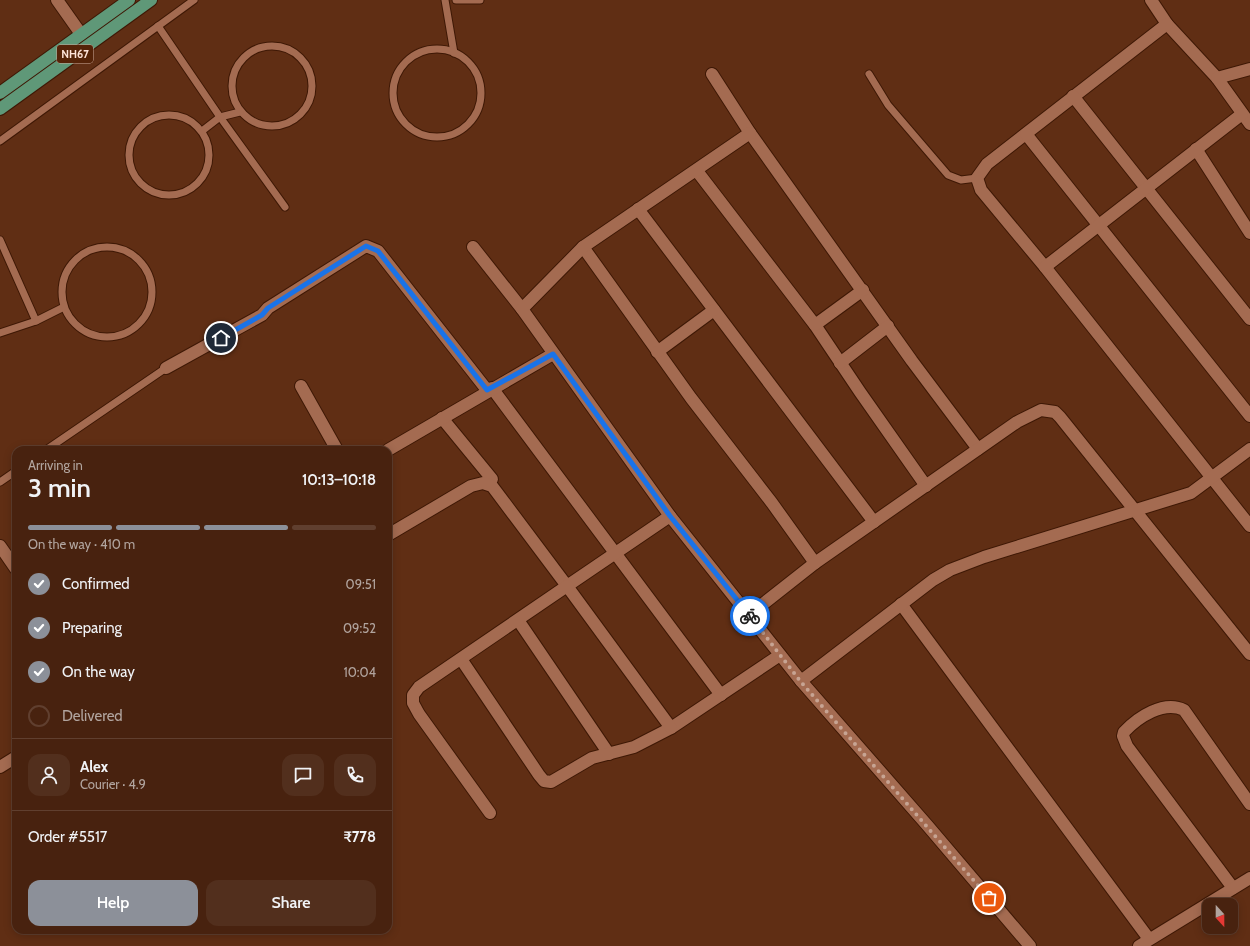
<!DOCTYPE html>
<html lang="en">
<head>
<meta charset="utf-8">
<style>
  body { margin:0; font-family:Cabin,sans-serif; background:#522f1d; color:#f1f3f6; height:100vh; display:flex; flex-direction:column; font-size:15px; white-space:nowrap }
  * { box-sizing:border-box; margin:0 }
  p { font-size:13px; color:#b1a49e }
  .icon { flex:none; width:22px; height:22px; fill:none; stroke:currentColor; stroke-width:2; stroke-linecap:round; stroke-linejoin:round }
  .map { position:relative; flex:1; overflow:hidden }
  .details { position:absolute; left:12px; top:446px; width:380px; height:488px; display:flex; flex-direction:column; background:#48220f; border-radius:12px; box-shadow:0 2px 10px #0003,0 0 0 1px #603f2f }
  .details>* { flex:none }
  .needle { width:26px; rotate:159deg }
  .controls { position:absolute; left:1202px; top:898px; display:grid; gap:8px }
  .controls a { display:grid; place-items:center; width:36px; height:36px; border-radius:8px; background:#48220f; box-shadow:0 2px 10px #0003,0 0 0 1px #603f2f; font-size:20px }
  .pin { position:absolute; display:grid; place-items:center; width:34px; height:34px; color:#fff; margin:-17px; border:2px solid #fff; border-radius:50%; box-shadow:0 1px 4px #0007 }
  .courier { position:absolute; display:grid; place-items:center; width:40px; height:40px; margin:-20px; border:3px solid #1a73e8; border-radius:50%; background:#fff; color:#222; box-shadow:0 1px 5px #0007 }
  .headline em { font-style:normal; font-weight:600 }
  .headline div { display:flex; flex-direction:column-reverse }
  .headline { display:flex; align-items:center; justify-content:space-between; height:68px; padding:0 16px }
  h1 { font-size:26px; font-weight:600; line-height:30px }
  .bar { display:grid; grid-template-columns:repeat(4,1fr); gap:6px 4px; align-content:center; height:48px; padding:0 16px }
  .bar i { height:5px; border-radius:3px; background:#603f2f }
  .bar .on { background:#8c9099 }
  .bar p { grid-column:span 4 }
  .line { display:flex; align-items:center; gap:10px; padding:0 16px; border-top:1px solid #603f2f }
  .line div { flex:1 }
  .round { display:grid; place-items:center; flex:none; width:42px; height:42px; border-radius:12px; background:#522f1d }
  ol { padding:0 16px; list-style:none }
  li { display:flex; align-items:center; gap:12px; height:44px }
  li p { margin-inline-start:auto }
  li .icon { padding:4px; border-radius:50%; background:#8c9099; color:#fff; stroke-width:4 }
  li:last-child { color:#b1a49e }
  li i { width:22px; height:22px; border:2px solid #603f2f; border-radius:50% }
  .button { display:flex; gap:8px; margin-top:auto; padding:8px 16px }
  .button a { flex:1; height:46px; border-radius:12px; background:#8c9099; color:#fff; font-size:16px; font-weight:600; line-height:46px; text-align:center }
  .button a+a { background:#522f1d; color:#f1f3f6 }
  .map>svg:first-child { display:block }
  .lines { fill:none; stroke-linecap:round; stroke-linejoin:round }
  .service-casing { stroke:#3e1805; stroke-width:9 }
  .minor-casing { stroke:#3e1805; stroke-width:14 }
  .trunk-casing { stroke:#3e1805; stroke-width:14 }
  .service { stroke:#a46b51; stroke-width:7 }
  .minor { stroke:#a46b51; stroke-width:12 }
  .trunk { stroke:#5f9878; stroke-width:12 }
  .done { stroke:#c7a493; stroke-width:4; stroke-dasharray:0 7.2 }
  .route { stroke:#1a73e8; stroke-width:5 }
  .labels { text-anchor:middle; stroke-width:3; stroke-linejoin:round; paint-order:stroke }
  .shield { fill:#552308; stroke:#cba99a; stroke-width:1 }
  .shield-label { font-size:11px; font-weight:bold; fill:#fee3d8 }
</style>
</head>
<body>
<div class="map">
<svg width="1250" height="946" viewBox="0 0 1250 946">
  <rect width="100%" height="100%" fill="#602e14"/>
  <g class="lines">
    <defs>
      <g id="service">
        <polyline points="445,0 454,53"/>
        <polyline points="456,0 480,0"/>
        <polyline points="158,26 220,117 285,207"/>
        <circle cx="272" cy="86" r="40"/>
        <circle cx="437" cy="93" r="44"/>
        <polyline points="869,74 888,105 948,175 961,180 977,178"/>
        <circle cx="169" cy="155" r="40"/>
        <polyline points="202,131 220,117 240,112"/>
        <polyline points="0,141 194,0"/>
        <polyline points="0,240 36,321"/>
        <circle cx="107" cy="292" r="45"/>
        <polyline points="0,333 36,321 64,307"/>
        <polyline points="46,450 166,368"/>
        <polyline points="0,482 16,471"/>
      </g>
      <g id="minor">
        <polyline points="57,0 81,34"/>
        <polyline points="1151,0 1167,24 1217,78 1250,124"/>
        <polyline points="1167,24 987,164 977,178 981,190 1045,267 1250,526"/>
        <polyline points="712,74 750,133 912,361 978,449"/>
        <polyline points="1217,78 1250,69"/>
        <polyline points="1073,96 1250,319"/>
        <polyline points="1026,134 1250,416"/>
        <polyline points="1196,149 1250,233"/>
        <polyline points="697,171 815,325 860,392 926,486"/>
        <polyline points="638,209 874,522"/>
        <polyline points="473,247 522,309"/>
        <polyline points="583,247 691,398 772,503 815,563"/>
        <polyline points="1045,267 1242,114"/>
        <polyline points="815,325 863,290"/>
        <polyline points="657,352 714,310"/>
        <polyline points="840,363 888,326"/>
        <polyline points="166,368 262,315 268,308 366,246 378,251 487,390 492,388 721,695"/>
        <polyline points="301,386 337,450"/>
        <polyline points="442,418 492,479"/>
        <polyline points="388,450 553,354"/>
        <polyline points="670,516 522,309 583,247 750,133"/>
        <polyline points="388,535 471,486 483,483 492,486 567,586 670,516 801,681 927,825 1030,946"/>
        <polyline points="0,546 16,569"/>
        <polyline points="901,604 1149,939"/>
        <polyline points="749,615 815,563 1017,422 1041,410 1055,412 1060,417 1250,654"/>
        <polyline points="518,620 609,754"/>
        <polyline points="461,659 539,775 544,781 551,782 592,758 634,747 671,728 780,655"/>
        <polyline points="801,681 933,580 950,570 984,557 1191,493 1250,449"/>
        <polyline points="0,767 16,757"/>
        <polyline points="490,813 419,714 413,703 413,695 419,687 567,586 671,728"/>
        <path d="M1233 888 1127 746 1123 736 1124 732C1138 717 1164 700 1184 710L1250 804"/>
        <polyline points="1139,946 1250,878"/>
      </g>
      <g id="trunk">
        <polyline points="0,93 129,0"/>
        <polyline points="0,109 151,0"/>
      </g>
    </defs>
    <!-- service casing -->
    <use href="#service" class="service-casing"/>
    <!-- minor casing -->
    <use href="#minor" class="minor-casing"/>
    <!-- trunk casing -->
    <use href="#trunk" class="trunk-casing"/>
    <!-- service -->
    <use href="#service" class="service"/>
    <!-- minor -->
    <use href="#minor" class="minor"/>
    <!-- trunk -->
    <use href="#trunk" class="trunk"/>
  </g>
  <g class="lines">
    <!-- done -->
    <polyline class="done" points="750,616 801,682 989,898"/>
    <!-- route -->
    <polyline class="route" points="221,338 262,315 268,308 366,246 378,251 487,390 553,354 670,516 750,616"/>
  </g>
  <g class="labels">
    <!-- shield labels -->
    <rect class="shield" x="57" y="45" width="36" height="18" rx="3"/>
    <g class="shield-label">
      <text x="75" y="58">NH67</text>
    </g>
  </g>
</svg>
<div class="controls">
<a><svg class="needle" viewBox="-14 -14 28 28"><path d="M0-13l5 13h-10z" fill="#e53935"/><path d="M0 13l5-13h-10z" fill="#b1a49e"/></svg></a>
</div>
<div class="pin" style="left:989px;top:898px;background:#ea580c"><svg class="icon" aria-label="bag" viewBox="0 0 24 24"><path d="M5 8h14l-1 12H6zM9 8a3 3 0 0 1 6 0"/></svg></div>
<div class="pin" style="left:221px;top:338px;background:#1f2937"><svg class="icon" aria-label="home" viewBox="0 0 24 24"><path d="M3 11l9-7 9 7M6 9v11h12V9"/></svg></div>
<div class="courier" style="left:750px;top:616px"><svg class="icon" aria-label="bike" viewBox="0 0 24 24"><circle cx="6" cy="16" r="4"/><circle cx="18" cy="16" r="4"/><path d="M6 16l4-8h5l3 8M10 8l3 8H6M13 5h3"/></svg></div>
<section class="details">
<div class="headline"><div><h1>3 min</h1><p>Arriving in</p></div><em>10:13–10:18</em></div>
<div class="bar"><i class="on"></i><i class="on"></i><i class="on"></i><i></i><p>On the way · 410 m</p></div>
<ol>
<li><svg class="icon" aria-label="check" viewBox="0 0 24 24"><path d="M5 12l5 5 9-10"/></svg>Confirmed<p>09:51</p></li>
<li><svg class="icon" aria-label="check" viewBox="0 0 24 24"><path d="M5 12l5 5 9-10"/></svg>Preparing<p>09:52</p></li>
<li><svg class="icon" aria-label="check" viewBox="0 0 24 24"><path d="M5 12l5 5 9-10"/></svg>On the way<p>10:04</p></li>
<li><i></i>Delivered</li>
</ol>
<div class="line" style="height:72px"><a class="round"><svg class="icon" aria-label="person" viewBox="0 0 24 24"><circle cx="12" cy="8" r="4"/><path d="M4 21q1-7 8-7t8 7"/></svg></a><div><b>Alex</b><p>Courier · 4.9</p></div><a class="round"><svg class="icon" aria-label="chat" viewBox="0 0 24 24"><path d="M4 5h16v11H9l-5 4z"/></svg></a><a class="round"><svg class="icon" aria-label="phone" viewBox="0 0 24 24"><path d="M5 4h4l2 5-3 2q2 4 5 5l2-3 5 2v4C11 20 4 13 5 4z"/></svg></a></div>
<div class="line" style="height:52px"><div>Order #5517</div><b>₹778</b></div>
<div class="button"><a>Help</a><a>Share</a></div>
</section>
</div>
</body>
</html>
